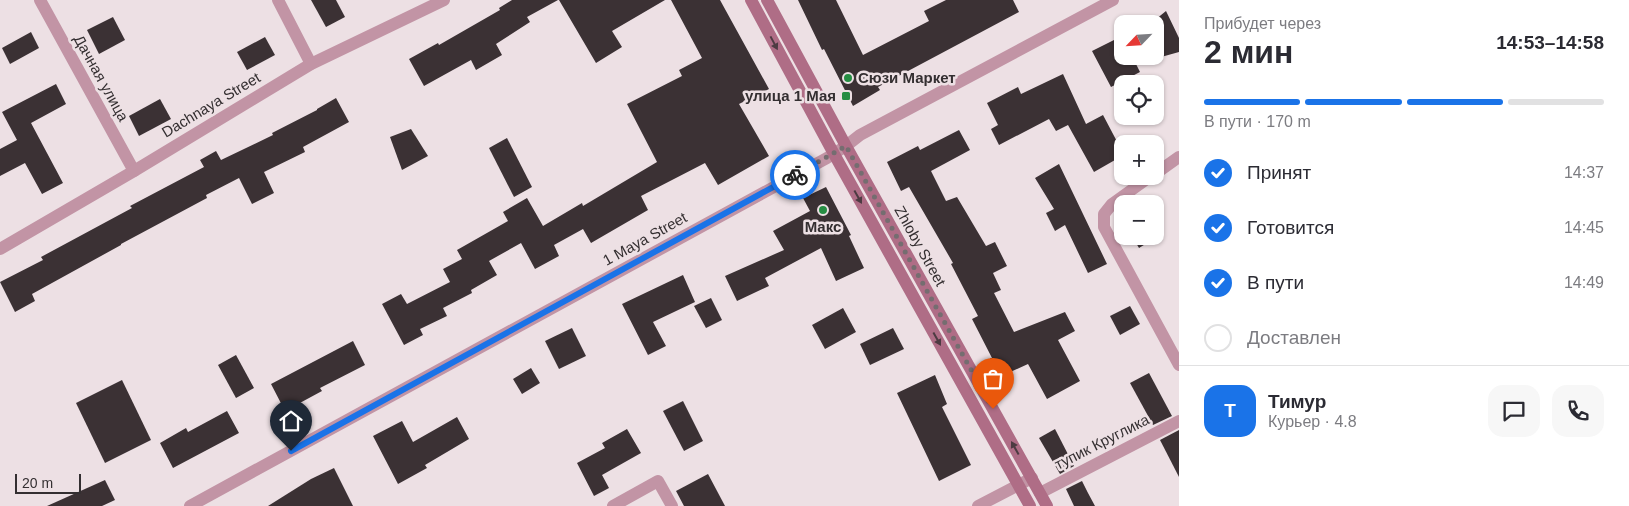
<!DOCTYPE html>
<html lang="ru">
<head>
<meta charset="utf-8">
<style>
  body { margin:0; font-family:Arial,sans-serif; background:#f7f7f7; color:#2b2b33; height:100vh; display:flex; flex-direction:column; font-size:19px; white-space:nowrap }
  * { box-sizing:border-box; margin:0 }
  p { font-size:16px; color:#7c7c81 }
  .icon { flex:none; width:28px; height:28px; fill:none; stroke:currentColor; stroke-width:2; stroke-linecap:round; stroke-linejoin:round }
  .map { position:relative; flex:1; overflow:hidden }
  .side { display:flex; flex-direction:column; background:#fff; width:450px }
  .side>* { flex:none }
  .needle { width:32px; rotate:245deg }
  .buttons { position:absolute; left:1114px; top:15px; display:grid; gap:10px }
  .buttons a { display:grid; place-items:center; width:50px; height:50px; border-radius:10px; background:#fff; box-shadow:0 1px 4px #0004; font-size:25px }
  .scale { position:absolute; left:15px; bottom:12px; width:66px; box-sizing:border-box; padding-left:5px; border:2px solid #342f31; border-top:0; font-size:14px; line-height:18px; white-space:nowrap; color:#342f31; -webkit-text-stroke:4px #ede0e4; paint-order:stroke }
  .pin { position:absolute; display:grid; place-items:center; width:42px; height:42px; color:#fff; margin:-51px -21px; border-radius:50% 50% 50% 0; rotate:-45deg; box-shadow:0 0 5px #0007 }
  .pin .icon { rotate:45deg }
  .courier { position:absolute; display:grid; place-items:center; width:50px; height:50px; margin:-25px; border:4px solid #1a73e8; border-radius:50%; background:#fff; color:#222; box-shadow:0 1px 6px #0007 }
  .overview em { font-style:normal; font-weight:700 }
  .overview div { display:flex; flex-direction:column-reverse }
  .overview { display:flex; align-items:center; justify-content:space-between; height:85px; padding:0 25px }
  h1 { font-size:32px; font-weight:700; line-height:38px }
  .bar { display:grid; grid-template-columns:repeat(4,1fr); gap:8px 5px; align-content:center; height:60px; padding:0 25px }
  .bar i { height:6px; border-radius:4px; background:#e1e1e2 }
  .bar .on { background:#1a73e8 }
  .bar p { grid-column:span 4 }
  .line { display:flex; align-items:center; gap:12px; padding:0 25px; border-top:1px solid #e1e1e2 }
  .line div { flex:1 }
  .round { display:grid; place-items:center; flex:none; width:52px; height:52px; border-radius:15px; background:#f7f7f7 }
  ol { padding:0 25px; list-style:none }
  li { display:flex; align-items:center; gap:15px; height:55px }
  li p { margin-inline-start:auto }
  li .icon { padding:5px; border-radius:50%; background:#1a73e8; color:#fff; stroke-width:4 }
  li:last-child { color:#7c7c81 }
  li i { width:28px; height:28px; border:2px solid #e1e1e2; border-radius:50% }
  main { display:flex; flex:1; min-height:0 }
  .map>svg:first-child { display:block }
  .building { fill:#3b3134 }
  .lines { fill:none; stroke-linecap:round; stroke-linejoin:round }
  .minor { stroke:#c294a5; stroke-width:12 }
  .secondary { stroke:#af6d86; stroke-width:12 }
  .oneway { fill:#4d3b42 }
  .done { stroke:#756d70; stroke-width:5; stroke-dasharray:0 9 }
  .route { stroke:#1a73e8; stroke-width:6 }
  .poi-dot { fill:#268d43; stroke:#ede0e4; stroke-width:2 }
  .labels { text-anchor:middle; stroke-width:5; stroke-linejoin:round; paint-order:stroke }
  .street-label { font-size:15px; fill:#342f31; stroke:#ede0e4 }
  .poi-label { font-size:15px; font-weight:bold; fill:#342f31; stroke:#ede0e4; text-anchor:start }
</style>
</head>
<body>
<main>
<div class="map">
<svg width="1179" height="506" viewBox="0 0 1179 506">
  <rect width="100%" height="100%" fill="#ede0e4"/>
  <!-- building -->
  <g class="building">
    <polygon points="311,0 336,0 345,17 326,27"/>
    <polygon points="512,0 558,0 527,17 530,22 496,44 502,55 476,70 471,60 424,86 409,59 438,43 439,45 500,10 499,8"/>
    <polygon points="559,0 665,0 612,31 622,47 596,63"/>
    <polygon points="671,0 720,0 769,89 739,104 769,156 718,185 705,163 641,196 648,210 591,243 583,229 554,245 559,256 535,269 521,243 489,261 497,275 471,290 472,293 443,308 447,316 420,329 423,335 404,345 382,304 401,294 407,304 450,282 443,269 462,259 457,250 508,221 503,212 527,198 543,226 582,203 583,206 657,162 627,104 682,76 679,70 702,58"/>
    <polygon points="798,0 836,0 863,55 929,21 924,11 946,0 1013,0 1019,12 878,87 880,90 853,106 824,49 822,50"/>
    <polygon points="1166,11 1179,38 1179,52 1136,64 1140,72 1111,87 1092,51 1122,36 1122,56 1155,56 1155,24 1150,24"/>
    <polygon points="113,17 125,40 99,54 87,30"/>
    <polygon points="31,32 39,48 10,64 2,48"/>
    <polygon points="265,37 275,55 247,70 237,52"/>
    <polygon points="1063,74 1086,124 1103,115 1122,151 1122,156 1094,172 1068,125 1056,131 1049,119 999,145 991,129 998,125 987,103 1018,87 1021,94"/>
    <polygon points="56,84 66,104 31,123 63,183 42,194 25,163 0,176 0,149 17,140 2,112"/>
    <polygon points="336,98 349,122 303,147 305,152 264,172 274,193 252,204 239,178 206,195 207,198 121,244 121,245 32,294 35,301 15,312 0,282 43,260 41,257 132,208 130,206 204,167 200,160 216,151 221,160 273,135 272,133 317,110 317,109"/>
    <polygon points="160,99 171,119 139,136 129,116"/>
    <polygon points="411,129 428,156 402,170 390,137"/>
    <polygon points="959,130 970,150 931,171 946,201 957,197 986,246 995,242 1007,266 993,273 1001,290 994,293 1014,332 1065,312 1075,331 1058,340 1080,381 1047,399 1028,364 999,377 990,358 992,358 972,319 978,316 951,264 953,263 909,187 901,191 887,162 918,146 920,150"/>
    <polygon points="507,138 532,187 514,197 489,148"/>
    <polygon points="1059,164 1107,264 1088,273 1065,225 1055,231 1046,213 1054,209 1035,178"/>
    <polygon points="826,187 851,235 849,236 864,268 836,281 821,248 765,278 769,286 737,301 725,276 784,250 773,231 810,211 803,198"/>
    <polygon points="1155,227 1160,235 1139,248 1132,236 1155,236"/>
    <polygon points="683,275 695,302 653,322 666,346 648,355 622,304"/>
    <polygon points="711,298 722,320 706,328 694,306"/>
    <polygon points="1130,306 1140,324 1120,335 1110,316"/>
    <polygon points="843,308 856,332 825,349 812,325"/>
    <polygon points="572,328 586,356 559,369 545,341"/>
    <polygon points="893,328 904,349 870,365 860,344"/>
    <polygon points="353,341 365,365 320,388 322,391 285,411 271,384"/>
    <polygon points="236,355 254,388 236,398 218,365"/>
    <polygon points="531,368 540,383 522,394 513,379"/>
    <polygon points="1149,373 1172,416 1153,425 1130,383"/>
    <polygon points="935,375 947,404 942,407 971,465 939,481 897,393"/>
    <polygon points="122,380 151,440 105,463 76,403"/>
    <polygon points="683,401 703,441 684,451 663,411"/>
    <polygon points="227,411 239,433 173,468 160,443 186,428 188,432"/>
    <polygon points="457,417 469,439 425,465 427,468 398,484 373,436 402,421 413,442"/>
    <polygon points="627,429 641,453 602,475 609,488 594,496 577,463 605,448 602,443"/>
    <polygon points="1055,429 1074,466 1060,474 1039,438"/>
    <polygon points="1179,430 1179,477 1160,440"/>
    <polygon points="334,468 353,506 268,506 311,479"/>
    <polygon points="708,474 725,506 684,506 676,491"/>
    <polygon points="105,480 115,500 102,506 47,506"/>
    <polygon points="1082,481 1088,493 1095,506 1074,506 1066,489"/>
  </g>
  <g class="lines">
    <!-- minor -->
    <g class="minor">
      <polyline points="40,0 134,171"/>
      <polyline points="278,0 311,64"/>
      <polyline points="1155,174 1179,157"/>
      <polyline points="1151,176 1112,204 1104,214 1104,227 1179,365"/>
      <polyline points="0,249 134,171 311,64 444,0"/>
      <polyline points="1040,493 1179,421"/>
      <polyline points="190,506 827,158 846,146 860,135 1113,0"/>
      <polyline points="613,506 658,481 672,506"/>
      <polyline points="978,506 1032,478"/>
    </g>
    <!-- secondary -->
    <g class="secondary">
      <polyline points="751,0 834,154 1030,506"/>
      <polyline points="767,0 846,146 1047,506"/>
    </g>
  </g>
  <!-- one-way arrows -->
  <defs><path id="oneway-solid" d="M-6-.8H1V-3.2L6.5 0L1 3.2V.8H-6Z" transform="scale(1.25)"/></defs>
  <g class="oneway">
    <use href="#oneway-solid" transform="translate(774 43) rotate(62)"/>
    <use href="#oneway-solid" transform="translate(858 197) rotate(61)"/>
    <use href="#oneway-solid" transform="translate(937 339) rotate(61)"/>
    <use href="#oneway-solid" transform="translate(1015 448) rotate(-119)"/>
  </g>
  <g class="lines">
    <!-- done -->
    <polyline class="done" points="795,175 846,146 993,409"/>
    <!-- route -->
    <polyline class="route" points="291,451 795,175"/>
  </g>
  <!-- markers -->
  <g class="poi-dot">
    <circle cx="848" cy="78" r="5"/>
    <rect x="841" y="91" width="10" height="10" rx="2.5"/>
    <circle cx="823" cy="210" r="5"/>
  </g>
  <g class="labels">
    <!-- street labels -->
    <g class="street-label">
      <text transform="translate(101 78) rotate(61)" y="5">Дачная улица</text>
      <text transform="translate(211 105) rotate(-31)" y="5">Dachnaya Street</text>
      <text transform="translate(645 239) rotate(-29)" y="5">1 Maya Street</text>
      <text transform="translate(920 246) rotate(61)" y="5">Zhloby Street</text>
      <text transform="translate(1102 442) rotate(-27)" y="5">тупик Круглика</text>
    </g>
    <!-- poi labels -->
    <g class="poi-label">
      <text x="858" y="83">Сюзи Маркет</text>
      <text x="836" y="101" text-anchor="end">улица 1 Мая</text>
      <text x="823" y="232" text-anchor="middle">Макс</text>
    </g>
  </g>
</svg>
<div class="buttons">
<a><svg class="needle" viewBox="-14 -14 28 28"><path d="M0-13l5 13h-10z" fill="#e53935"/><path d="M0 13l5-13h-10z" fill="#7c7c81"/></svg></a>
<a><svg class="icon" aria-label="locate" viewBox="0 0 24 24"><circle cx="12" cy="12" r="6"/><path d="M12 2v4M12 18v4M2 12h4M18 12h4"/></svg></a>
<a>+</a>
<a>−</a>
</div>
<div class="scale">20 m</div>
<div class="pin" style="left:993px;top:409px;background:#ea580c"><svg class="icon" aria-label="bag" viewBox="0 0 24 24"><path d="M5 8h14l-1 12H6zM9 8a3 3 0 0 1 6 0"/></svg></div>
<div class="pin" style="left:291px;top:451px;background:#1f2937"><svg class="icon" aria-label="home" viewBox="0 0 24 24"><path d="M3 11l9-7 9 7M6 9v11h12V9"/></svg></div>
<div class="courier" style="left:795px;top:175px"><svg class="icon" aria-label="bike" viewBox="0 0 24 24"><circle cx="6" cy="16" r="4"/><circle cx="18" cy="16" r="4"/><path d="M6 16l4-8h5l3 8M10 8l3 8H6M13 5h3"/></svg></div>
</div>
<section class="side">
<div class="overview"><div><h1>2 мин</h1><p>Прибудет через</p></div><em>14:53–14:58</em></div>
<div class="bar"><i class="on"></i><i class="on"></i><i class="on"></i><i></i><p>В пути · 170 m</p></div>
<ol>
<li><svg class="icon" aria-label="check" viewBox="0 0 24 24"><path d="M5 12l5 5 9-10"/></svg>Принят<p>14:37</p></li>
<li><svg class="icon" aria-label="check" viewBox="0 0 24 24"><path d="M5 12l5 5 9-10"/></svg>Готовится<p>14:45</p></li>
<li><svg class="icon" aria-label="check" viewBox="0 0 24 24"><path d="M5 12l5 5 9-10"/></svg>В пути<p>14:49</p></li>
<li><i></i>Доставлен</li>
</ol>
<div class="line" style="height:90px"><b class="round" style="background:#1a73e8;color:#fff">Т</b><div><b>Тимур</b><p>Курьер · 4.8</p></div><a class="round"><svg class="icon" aria-label="chat" viewBox="0 0 24 24"><path d="M4 5h16v11H9l-5 4z"/></svg></a><a class="round"><svg class="icon" aria-label="phone" viewBox="0 0 24 24"><path d="M5 4h4l2 5-3 2q2 4 5 5l2-3 5 2v4C11 20 4 13 5 4z"/></svg></a></div>
</section>
</main>
</body>
</html>
